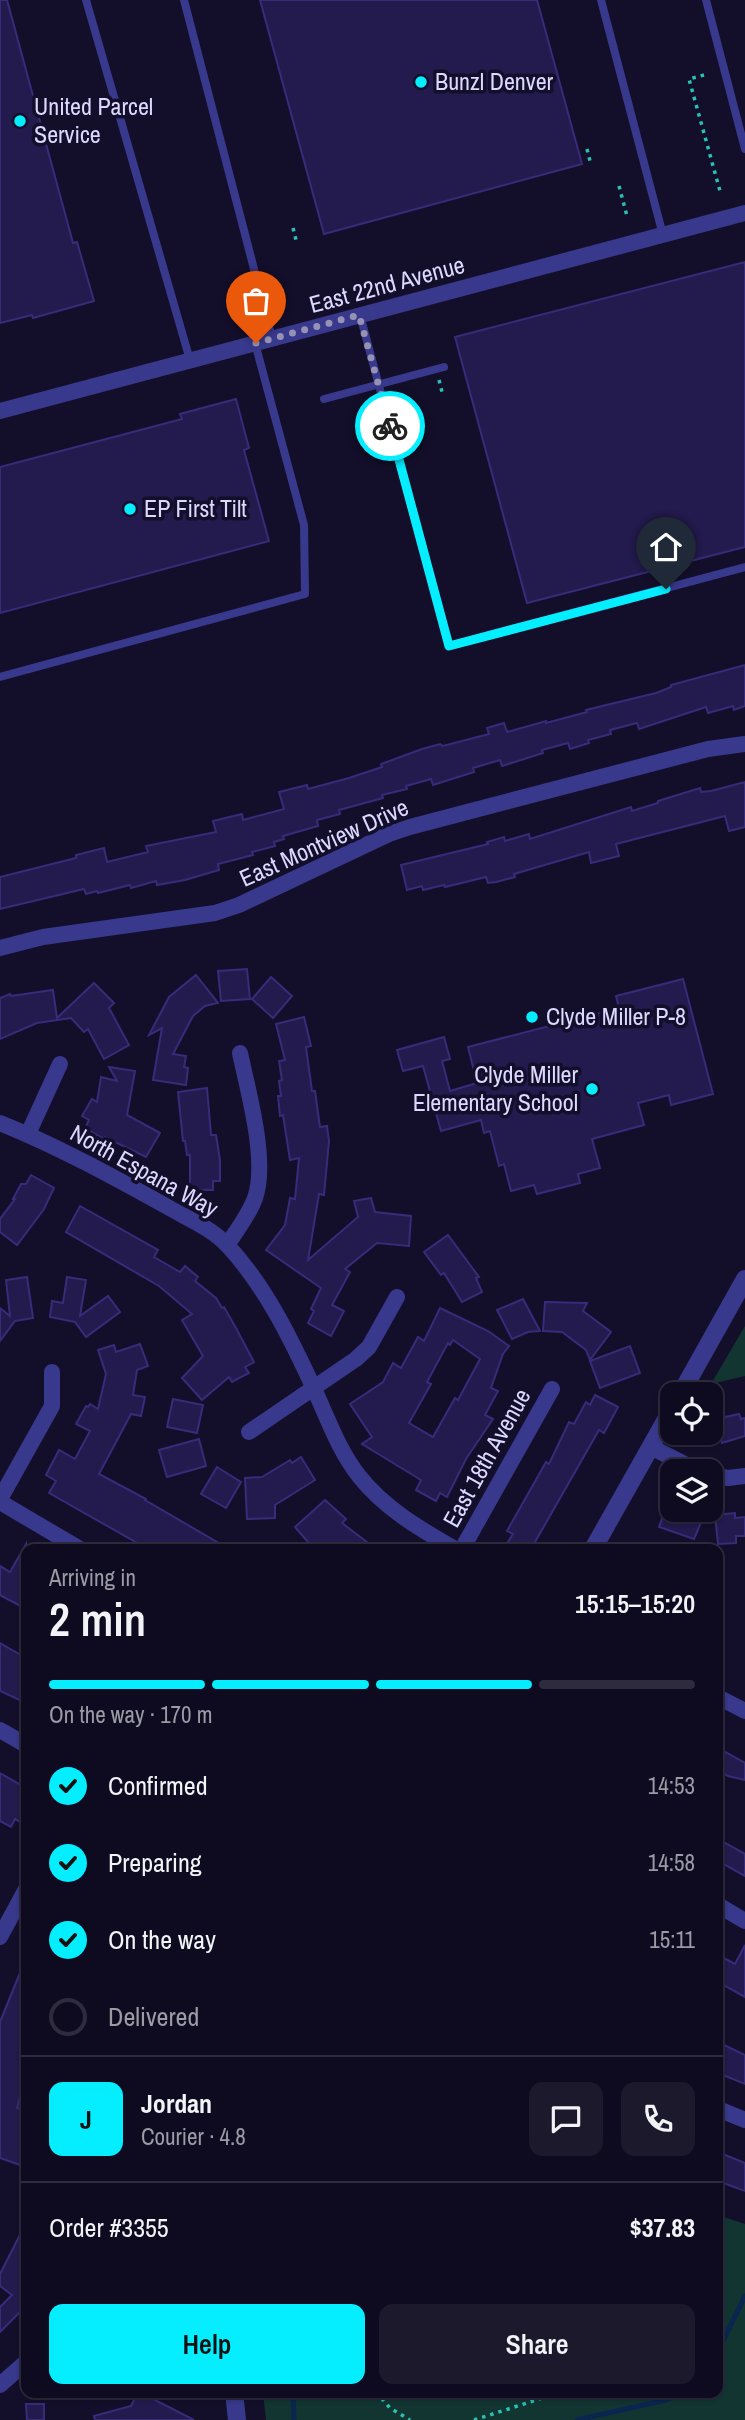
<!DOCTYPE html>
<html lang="en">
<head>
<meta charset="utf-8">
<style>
  body { margin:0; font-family:"Archivo Narrow",sans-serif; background:#1c192d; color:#f1f3f6; height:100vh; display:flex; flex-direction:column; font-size:26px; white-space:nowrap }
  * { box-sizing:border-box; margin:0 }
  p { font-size:23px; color:#9b9ba5 }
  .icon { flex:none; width:38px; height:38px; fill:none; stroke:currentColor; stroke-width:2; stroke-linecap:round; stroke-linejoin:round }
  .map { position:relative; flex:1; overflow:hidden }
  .panel { position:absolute; left:21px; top:1544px; width:702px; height:854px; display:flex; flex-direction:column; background:#0e0b20; border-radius:14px; box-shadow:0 2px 5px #0004,0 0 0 2px #2e2b3e }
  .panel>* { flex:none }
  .controls { position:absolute; left:660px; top:1382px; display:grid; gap:14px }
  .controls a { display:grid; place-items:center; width:63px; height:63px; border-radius:14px; background:#0e0b20; box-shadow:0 2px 5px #0004,0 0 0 2px #2e2b3e; font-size:35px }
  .pin { position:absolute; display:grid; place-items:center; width:60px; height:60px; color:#fff; margin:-72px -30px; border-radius:50% 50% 50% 0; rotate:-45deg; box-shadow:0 0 7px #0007 }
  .pin .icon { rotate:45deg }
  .courier { position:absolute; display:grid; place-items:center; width:70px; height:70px; margin:-35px; border:5px solid #04eeff; border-radius:50%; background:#fff; color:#222; box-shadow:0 2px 9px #0007 }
  .overview em { font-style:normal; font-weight:600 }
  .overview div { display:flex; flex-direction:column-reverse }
  .overview { display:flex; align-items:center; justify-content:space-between; height:119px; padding:0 28px }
  h1 { font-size:46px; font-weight:600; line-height:52px }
  .bar { display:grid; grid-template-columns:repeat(4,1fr); gap:10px 7px; align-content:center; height:84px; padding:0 28px }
  .bar i { height:9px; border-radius:5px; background:#2e2b3e }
  .bar .current { background:#04eeff }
  .bar p { grid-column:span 4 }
  .line { display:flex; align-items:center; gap:18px; padding:0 28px; border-top:2px solid #2e2b3e }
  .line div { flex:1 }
  .round { display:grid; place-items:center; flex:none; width:74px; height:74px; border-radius:14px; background:#1c192d }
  ol { padding:0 28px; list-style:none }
  li { display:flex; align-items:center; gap:21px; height:77px }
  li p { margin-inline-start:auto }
  li .icon { padding:7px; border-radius:50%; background:#04eeff; color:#111; stroke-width:4 }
  li:last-child { color:#9b9ba5 }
  li i { width:38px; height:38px; border:4px solid #2e2b3e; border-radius:50% }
  .action { display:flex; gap:14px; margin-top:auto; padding:14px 28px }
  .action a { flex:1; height:80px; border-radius:14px; background:#04eeff; color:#111; font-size:28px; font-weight:600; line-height:80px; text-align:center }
  .action a+a { background:#1c192d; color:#f1f3f6 }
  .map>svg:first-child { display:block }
  .green { fill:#123532 }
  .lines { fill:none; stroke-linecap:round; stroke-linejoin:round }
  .stream { stroke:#0a254f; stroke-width:5 }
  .building { fill:#231a4d; stroke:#382b7a; stroke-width:2; fill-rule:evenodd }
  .path { stroke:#29c2b4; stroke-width:3.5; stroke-dasharray:3.5 5; stroke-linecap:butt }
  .service { stroke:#38388c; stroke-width:8 }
  .minor { stroke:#38388c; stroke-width:16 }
  .tertiary { stroke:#38388c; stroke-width:18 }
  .done { stroke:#9692b4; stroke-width:7; stroke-dasharray:0 12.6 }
  .route { stroke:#04eeff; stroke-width:9 }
  .poi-dot { fill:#04eeff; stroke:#130f2a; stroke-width:2.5 }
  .labels { text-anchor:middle; stroke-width:7; stroke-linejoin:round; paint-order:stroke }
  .poi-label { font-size:24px; fill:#dcd8ff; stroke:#130f2a; text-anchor:start }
  .street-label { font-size:24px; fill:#dcd8ff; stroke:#130f2a }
</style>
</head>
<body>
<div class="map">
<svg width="745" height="2420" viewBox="0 0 745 2420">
  <rect width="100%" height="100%" fill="#130f2a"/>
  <!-- green -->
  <g class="green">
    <polygon points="745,1326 745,1376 711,1384"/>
    <polygon points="718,2215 745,2224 745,2420 266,2420 263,2392 718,2392"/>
  </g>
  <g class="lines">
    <!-- stream -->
    <g class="stream">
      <polyline points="718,2351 745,2296"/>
      <polyline points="293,2392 294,2420"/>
      <polyline points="577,2420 666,2400 687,2392"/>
    </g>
  </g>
  <!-- building -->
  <g class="building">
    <polygon points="0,0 7,0 73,243 77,242 94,301 33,318 32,315 0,323"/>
    <polygon points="260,0 537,0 582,164 324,234"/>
    <polygon points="745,262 745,547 527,603 455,337"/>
    <polygon points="236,399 249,448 244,450 269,541 0,613 0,467 182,419 180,414"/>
    <polygon points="745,665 745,706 734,710 733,706 708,713 706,707 639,729 637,723 610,730 611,734 588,740 589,743 570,749 568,743 542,750 543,753 502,766 500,760 473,768 474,772 433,785 431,779 406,786 407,789 382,795 383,798 339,810 340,814 317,820 318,826 283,836 284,839 274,842 275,846 252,852 253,855 218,864 219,870 185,880 157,885 156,881 131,888 130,885 98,893 97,891 86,894 84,889 0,909 0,877 76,858 76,855 104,848 107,862 148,852 146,846 216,832 213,821 242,814 243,820 284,809 279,792 307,785 308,789 349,778 382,767 381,764 422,749 440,744 443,746 489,734 487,728 504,723 507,732 546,721 546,723 587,712 586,710 656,693 671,687 671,685"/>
    <polygon points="745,782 745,827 729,831 725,816 616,844 619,856 591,863 589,852 514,874 515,877 496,882 488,883 486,877 445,887 444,885 423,890 422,886 407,890 401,865 488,844 487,842 504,837 505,841 529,834 530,839 631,807 632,811 658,803 658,801 700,788 701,792 711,791"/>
    <polygon points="247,969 250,999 221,1001 218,971"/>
    <polygon points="196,975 218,1003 205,1006 193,1016 173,1054 186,1056 184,1067 188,1068 186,1085 153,1080 162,1028 149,1035 169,997"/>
    <polygon points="271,977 292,996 273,1018 252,999"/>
    <polygon points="683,979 713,1094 671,1105 669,1095 638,1103 644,1125 592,1139 600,1168 578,1174 580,1183 537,1194 534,1185 511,1191 504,1164 499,1166 490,1131 484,1133 481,1120 441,1131 423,1066 403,1071 397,1050 444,1037 450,1059 442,1061 450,1091 477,1083 468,1047 619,1008 616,996"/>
    <polygon points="94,983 114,1003 109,1008 129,1045 104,1059 88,1029 84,1032 71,1018 37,1023 0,1039 0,998 10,994 11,996 53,990 57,1018"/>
    <polygon points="304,1017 311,1046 306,1047 312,1091 315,1091 320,1127 327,1126 329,1141 324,1195 319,1194 308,1260 358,1217 354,1201 371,1198 375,1212 411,1216 409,1246 377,1243 345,1269 350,1272 332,1305 344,1311 331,1336 308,1323 314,1311 311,1309 321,1288 266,1250 285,1225 290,1198 295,1199 299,1158 290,1160 283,1115 280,1116 278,1096 281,1096 279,1081 282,1080 279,1061 285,1060 276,1024"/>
    <polygon points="109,1067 135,1071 127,1115 160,1133 146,1157 105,1137 104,1139 85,1128 89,1120 82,1116 92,1099 97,1102 101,1077 117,1081"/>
    <polygon points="207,1088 211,1135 216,1135 220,1160 220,1181 213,1181 213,1190 190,1190 190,1155 187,1155 185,1141 183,1141 178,1092"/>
    <polygon points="31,1175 54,1188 44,1209 17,1245 0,1232 0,1219 15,1199 13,1199 21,1184 26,1184"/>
    <polygon points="80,1206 158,1250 154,1257 180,1272 185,1266 198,1277 195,1281 216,1298 222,1308 224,1307 236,1328 254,1362 245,1367 249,1373 232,1382 229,1377 202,1400 182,1378 203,1356 182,1320 192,1314 159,1286 66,1232"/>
    <polygon points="448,1235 479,1277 476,1278 482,1292 462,1302 444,1273 441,1275 424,1252"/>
    <polygon points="27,1277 33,1318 15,1321 0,1341 0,1308 10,1316 6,1280"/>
    <polygon points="67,1277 86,1280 80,1316 108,1296 120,1312 86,1337 75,1322 50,1317 52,1301 63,1303"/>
    <polygon points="523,1299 540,1331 528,1332 512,1339 497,1310"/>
    <polygon points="545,1302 587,1303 583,1311 611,1332 590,1360 586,1350 562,1332 543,1331"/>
    <path d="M440 1308 488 1331 509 1346 503 1354 491 1388 498 1391 485 1415 493 1419 466 1459 447 1497 440 1493 436 1501 416 1490 421 1480 362 1444 372 1437 350 1404 383 1382 393 1363 401 1368 418 1337 424 1341ZM453 1340 480 1359 458 1400 455 1398 433 1437 409 1423 431 1384 427 1382 448 1343 450 1345Z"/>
    <polygon points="140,1344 148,1366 137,1370 133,1395 145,1397 141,1416 131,1414 99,1474 146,1499 145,1500 229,1549 148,1549 49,1493 56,1481 46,1475 59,1450 75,1459 90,1431 76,1424 86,1406 88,1407 90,1404 98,1409 106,1374 98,1350 114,1345 116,1352"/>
    <polygon points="630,1346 640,1373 600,1388 590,1361"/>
    <polygon points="595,1395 618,1407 604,1433 599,1430 531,1549 521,1549 508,1542 513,1534 507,1531 546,1462 549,1464 569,1422 574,1424 586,1402 590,1405"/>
    <polygon points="173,1399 203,1405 197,1433 167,1427"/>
    <polygon points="739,1414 741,1419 745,1418 745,1436 722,1443 716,1419"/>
    <polygon points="199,1439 206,1466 167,1477 159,1450"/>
    <polygon points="301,1457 315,1480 275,1505 275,1518 247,1519 245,1478 262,1477 290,1460 292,1463"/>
    <polygon points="217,1467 241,1482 226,1508 201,1494"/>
    <polygon points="325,1500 346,1519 342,1523 376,1549 314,1549 295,1527"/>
    <polygon points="665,1510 677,1510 702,1520 694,1539 659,1527"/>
    <polygon points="735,1513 735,1518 745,1517 745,1536 736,1536 736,1543 718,1544 715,1515"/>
    <polygon points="26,1544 26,1609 0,1595 0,1566 10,1572"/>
    <polygon points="0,1643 26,1658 26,1703 0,1691"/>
    <polygon points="718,1748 745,1763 745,1780 728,1776 718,1770"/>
    <polygon points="0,1773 26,1788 26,1826 15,1819 11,1827 0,1821"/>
    <polygon points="718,1839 745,1854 745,1876 718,1861"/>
    <polygon points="745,1945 745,1997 718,1982 718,1955 735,1964"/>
    <polygon points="26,1958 26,2074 17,2108 26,2109 26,2167 0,2158 0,2022"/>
    <polygon points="718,2042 745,2055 745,2084 718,2073"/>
    <polygon points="718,2152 745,2163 745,2191 718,2181"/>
    <polygon points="26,2223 26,2306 0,2332 0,2307 12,2295 0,2286 0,2274"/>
    <polygon points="138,2392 156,2392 153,2399 194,2420 95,2420 94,2416 131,2406"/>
    <polygon points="26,2404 44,2404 44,2420 27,2420"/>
  </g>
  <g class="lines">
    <!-- path -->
    <g class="path">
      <polyline points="704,75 689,79 720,191"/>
      <polyline points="587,149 591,165"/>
      <polyline points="619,186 627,216"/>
      <polyline points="293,228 297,244"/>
      <polyline points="439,380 443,396"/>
      <polyline points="376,2392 390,2408 410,2420"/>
      <polyline points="474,2420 561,2392"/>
    </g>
    <!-- service -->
    <g class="service">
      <polyline points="86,0 190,360"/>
      <polyline points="184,0 272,338"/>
      <polyline points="601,0 663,235"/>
      <polyline points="706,0 745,149"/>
      <polyline points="360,315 449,646 745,567"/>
      <polyline points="324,399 444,367"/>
      <polyline points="0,677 305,594 304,525 255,343"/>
    </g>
    <!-- minor -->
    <g class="minor">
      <polyline points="0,411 745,213"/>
      <polyline points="0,948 43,937 215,913 239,905 389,834 410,827 708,749 745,744"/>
      <path d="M0 1123C57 1146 112 1176 166 1206 186 1218 212 1228 228 1246 266 1287 292 1341 315 1391 328 1419 339 1451 359 1476 384 1508 420 1529 455 1549"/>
      <polyline points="28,1134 60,1064"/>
      <path d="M227 1245C237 1230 249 1215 255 1198 268 1161 248 1091 240 1053"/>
      <polyline points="249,1432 356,1359 369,1347 397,1297"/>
      <polyline points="651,1447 700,1472"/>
      <polyline points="710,1475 728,1478 745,1476"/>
      <polyline points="0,1499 52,1406 52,1372"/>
      <polyline points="0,1502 80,1549"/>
      <polyline points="462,1549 552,1389"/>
      <polyline points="718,1697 745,1711"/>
      <polyline points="0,1730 26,1745"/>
      <polyline points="718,1905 745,1921"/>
      <polyline points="0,1937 26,1889"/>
      <polyline points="718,2109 745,2120"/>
      <polyline points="0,2385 26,2362"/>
    </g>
    <!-- tertiary -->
    <g class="tertiary">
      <polyline points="680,1395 745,1279"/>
      <polyline points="593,1549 672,1409"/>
      <polyline points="234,2392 237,2420"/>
    </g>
  </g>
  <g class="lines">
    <!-- done -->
    <polyline class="done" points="256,343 359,315 390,426"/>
    <!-- route -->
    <polyline class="route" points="390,426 449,646 666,589"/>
  </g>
  <!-- markers -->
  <g class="poi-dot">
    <circle cx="421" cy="82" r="7"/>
    <circle cx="20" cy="121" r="7"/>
    <circle cx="130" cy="509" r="7"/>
    <circle cx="532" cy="1017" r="7"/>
    <circle cx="592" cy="1089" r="7"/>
  </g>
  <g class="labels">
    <!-- poi labels -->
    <g class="poi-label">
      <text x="435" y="90">Bunzl Denver</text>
      <text x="34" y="115">United Parcel<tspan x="34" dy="28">Service</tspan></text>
      <text x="144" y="517">EP First Tilt</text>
      <text x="546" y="1025">Clyde Miller P-8</text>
      <text x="578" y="1083" text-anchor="end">Clyde Miller<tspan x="578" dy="28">Elementary School</tspan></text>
    </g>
    <!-- street labels -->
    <g class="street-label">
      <text transform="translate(387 285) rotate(-15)" y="8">East 22nd Avenue</text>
      <text transform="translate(324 843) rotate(-24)" y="8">East Montview Drive</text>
      <text transform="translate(144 1171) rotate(29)" y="8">North Espana Way</text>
      <text transform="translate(487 1458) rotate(-61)" y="8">East 18th Avenue</text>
    </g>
  </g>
</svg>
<div class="controls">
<a><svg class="icon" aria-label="locate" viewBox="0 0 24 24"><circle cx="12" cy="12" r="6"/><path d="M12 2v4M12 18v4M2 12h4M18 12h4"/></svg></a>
<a><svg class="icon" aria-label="layers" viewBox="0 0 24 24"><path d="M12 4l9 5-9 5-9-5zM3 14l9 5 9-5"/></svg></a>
</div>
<div class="pin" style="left:256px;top:343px;background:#ea580c"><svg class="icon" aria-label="bag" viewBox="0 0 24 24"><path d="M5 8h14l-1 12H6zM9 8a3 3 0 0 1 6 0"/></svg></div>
<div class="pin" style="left:666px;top:589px;background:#1f2937"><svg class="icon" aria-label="home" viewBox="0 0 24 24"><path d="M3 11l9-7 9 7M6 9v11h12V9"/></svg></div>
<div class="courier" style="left:390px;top:426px"><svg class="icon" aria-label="bike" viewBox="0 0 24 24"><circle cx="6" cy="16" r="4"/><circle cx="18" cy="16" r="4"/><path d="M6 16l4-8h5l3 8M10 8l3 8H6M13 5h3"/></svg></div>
<section class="panel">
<div class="overview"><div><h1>2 min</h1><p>Arriving in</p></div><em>15:15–15:20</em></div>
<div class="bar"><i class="current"></i><i class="current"></i><i class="current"></i><i></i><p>On the way · 170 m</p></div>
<ol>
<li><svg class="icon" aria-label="check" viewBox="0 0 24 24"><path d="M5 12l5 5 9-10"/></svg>Confirmed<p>14:53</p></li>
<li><svg class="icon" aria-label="check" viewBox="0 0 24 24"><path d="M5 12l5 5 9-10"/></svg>Preparing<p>14:58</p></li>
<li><svg class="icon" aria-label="check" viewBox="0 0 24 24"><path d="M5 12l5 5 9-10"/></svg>On the way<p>15:11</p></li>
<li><i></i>Delivered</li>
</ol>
<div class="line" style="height:126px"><b class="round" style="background:#04eeff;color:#111">J</b><div><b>Jordan</b><p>Courier · 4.8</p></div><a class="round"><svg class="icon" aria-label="chat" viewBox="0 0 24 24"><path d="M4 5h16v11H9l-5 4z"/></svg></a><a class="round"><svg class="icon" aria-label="phone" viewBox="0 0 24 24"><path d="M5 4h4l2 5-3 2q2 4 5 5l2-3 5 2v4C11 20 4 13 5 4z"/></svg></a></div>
<div class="line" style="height:91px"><div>Order #3355</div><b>$37.83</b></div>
<div class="action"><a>Help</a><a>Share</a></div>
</section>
</div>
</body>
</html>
